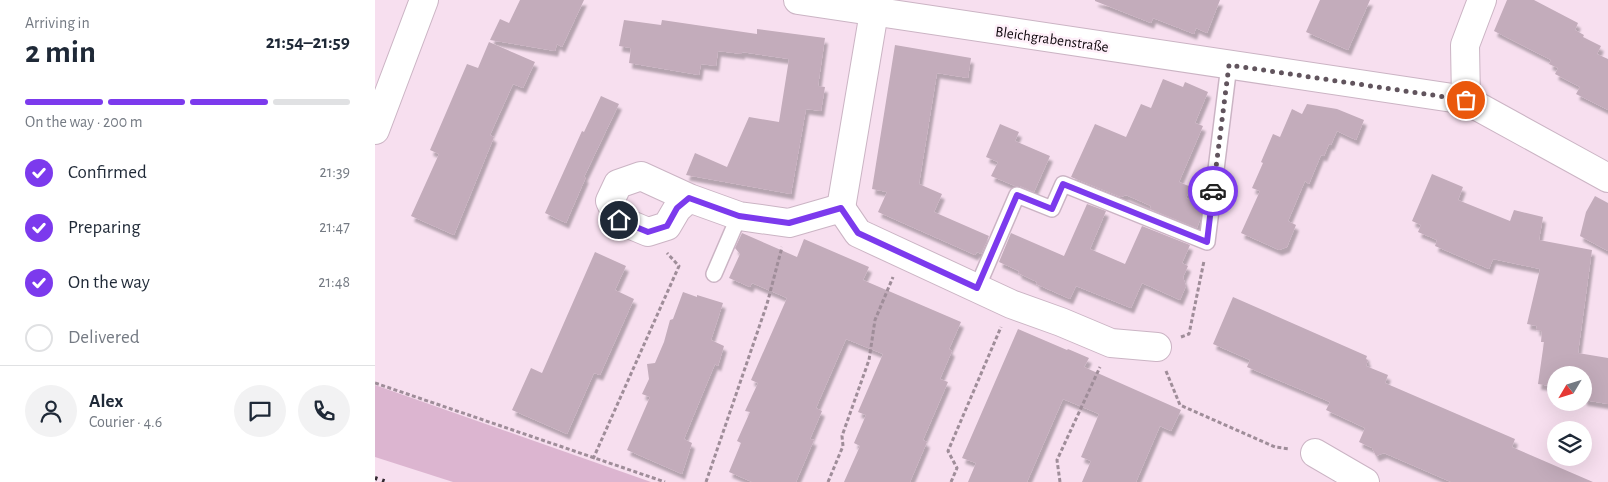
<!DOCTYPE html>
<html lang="en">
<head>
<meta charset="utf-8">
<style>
  body { margin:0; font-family:"Alegreya Sans",sans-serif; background:#f2f2f3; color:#1f2937; height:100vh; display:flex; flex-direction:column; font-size:19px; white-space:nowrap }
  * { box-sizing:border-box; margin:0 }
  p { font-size:16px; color:#747a83 }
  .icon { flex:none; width:28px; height:28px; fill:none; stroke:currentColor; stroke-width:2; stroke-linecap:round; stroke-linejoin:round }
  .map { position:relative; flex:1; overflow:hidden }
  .drawer { display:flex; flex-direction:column; background:#fff; width:375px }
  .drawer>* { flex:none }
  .needle { width:32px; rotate:232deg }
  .tools { position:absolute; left:1172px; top:366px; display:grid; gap:10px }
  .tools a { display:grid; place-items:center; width:45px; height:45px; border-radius:50%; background:#fff; box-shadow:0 5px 20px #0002; font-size:25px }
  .pin { position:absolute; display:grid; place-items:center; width:42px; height:42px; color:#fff; margin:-21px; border:2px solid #fff; border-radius:50%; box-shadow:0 1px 5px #0007 }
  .courier { position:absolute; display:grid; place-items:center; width:50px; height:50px; margin:-25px; border:4px solid #7c3aed; border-radius:50%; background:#fff; color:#222; box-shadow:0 1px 6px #0007 }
  .headline em { font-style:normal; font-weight:600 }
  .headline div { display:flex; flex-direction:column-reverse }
  .headline { display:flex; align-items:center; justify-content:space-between; height:85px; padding:0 25px }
  h1 { font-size:32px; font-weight:600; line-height:38px }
  .bar { display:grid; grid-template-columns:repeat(4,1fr); gap:8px 5px; align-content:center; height:60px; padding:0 25px }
  .bar i { height:6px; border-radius:4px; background:#e0e1e3 }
  .bar .current { background:#7c3aed }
  .bar p { grid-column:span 4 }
  .line { display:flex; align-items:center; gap:12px; padding:0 25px; border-top:1px solid #e0e1e3 }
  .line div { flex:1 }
  .round { display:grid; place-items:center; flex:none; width:52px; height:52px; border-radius:26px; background:#f2f2f3 }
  ol { padding:0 25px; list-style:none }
  li { display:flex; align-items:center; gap:15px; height:55px }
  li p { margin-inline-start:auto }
  li .icon { padding:5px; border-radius:50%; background:#7c3aed; color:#fff; stroke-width:4 }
  li:last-child { color:#747a83 }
  li i { width:28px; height:28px; border:2px solid #e0e1e3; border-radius:50% }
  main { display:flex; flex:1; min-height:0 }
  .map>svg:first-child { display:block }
  .green { fill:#dcb5d0 }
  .building { fill:#c3acbb; filter:url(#shadow) }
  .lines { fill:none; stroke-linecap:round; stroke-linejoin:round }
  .lane-casing { stroke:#cbb4c4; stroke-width:18 }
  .street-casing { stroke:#cbb4c4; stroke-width:30 }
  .path { stroke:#9f8d99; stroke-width:3; stroke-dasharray:4 2.5; stroke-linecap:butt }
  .lane { stroke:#fff; stroke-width:15 }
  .street { stroke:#fff; stroke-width:28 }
  .rail { stroke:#332930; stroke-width:4; stroke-dasharray:2.5 5; stroke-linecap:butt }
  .done { stroke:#61545d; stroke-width:5; stroke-dasharray:0 9 }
  .route { stroke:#7c3aed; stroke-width:6 }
  .labels { text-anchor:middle; stroke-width:5; stroke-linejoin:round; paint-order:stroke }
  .street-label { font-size:15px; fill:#10090e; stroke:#feeff9 }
</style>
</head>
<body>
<main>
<section class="drawer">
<div class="headline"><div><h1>2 min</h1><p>Arriving in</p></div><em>21:54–21:59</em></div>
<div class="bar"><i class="current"></i><i class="current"></i><i class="current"></i><i></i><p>On the way · 200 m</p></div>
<ol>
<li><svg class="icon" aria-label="check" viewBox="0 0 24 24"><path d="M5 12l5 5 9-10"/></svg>Confirmed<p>21:39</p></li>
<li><svg class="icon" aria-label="check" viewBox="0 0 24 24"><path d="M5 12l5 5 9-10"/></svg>Preparing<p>21:47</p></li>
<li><svg class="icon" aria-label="check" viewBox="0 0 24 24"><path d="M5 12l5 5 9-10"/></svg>On the way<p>21:48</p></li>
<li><i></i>Delivered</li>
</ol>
<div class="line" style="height:90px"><a class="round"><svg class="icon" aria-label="person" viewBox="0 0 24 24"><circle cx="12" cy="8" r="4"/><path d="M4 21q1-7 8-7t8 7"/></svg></a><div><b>Alex</b><p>Courier · 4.6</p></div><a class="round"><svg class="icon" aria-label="chat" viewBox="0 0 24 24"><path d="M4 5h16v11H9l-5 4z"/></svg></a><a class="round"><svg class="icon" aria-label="phone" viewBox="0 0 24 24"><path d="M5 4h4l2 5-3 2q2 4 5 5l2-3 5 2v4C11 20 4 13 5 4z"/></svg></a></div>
</section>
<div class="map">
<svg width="1233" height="482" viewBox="0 0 1233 482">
  <defs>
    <filter id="shadow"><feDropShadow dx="3" dy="5.5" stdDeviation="1" flood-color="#0004"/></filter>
  </defs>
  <rect width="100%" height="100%" fill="#f7dfef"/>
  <!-- green -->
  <polygon class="green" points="0,385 276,482 78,482 0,457"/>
  <!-- building -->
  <g class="building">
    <polygon points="145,0 209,0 187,47 182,44 180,51 115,40 125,19 134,23"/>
    <polygon points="720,0 845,0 832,33 821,28 819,34 778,18 776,23 720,1"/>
    <polygon points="945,0 995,0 973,50 931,32"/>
    <polygon points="1132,0 1159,0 1203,23 1200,30 1209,35 1208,37 1226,46 1222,54 1233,59 1233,110 1201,94 1205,87 1180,74 1183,68 1174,64 1176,60 1119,31"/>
    <polygon points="249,20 286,25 287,20 382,34 382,29 450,38 443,86 450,87 446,111 431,109 416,194 311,175 320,153 352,167 374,117 404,122 414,59 367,52 367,54 343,51 341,66 326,64 324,75 254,63 256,48 244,46"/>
    <polygon points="114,42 160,62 148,88 138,84 115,135 119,137 79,235 36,216 64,154 55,150 92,64 103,68"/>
    <polygon points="520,45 596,58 593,78 562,73 544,184 567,194 559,212 614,236 606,254 602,252 600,255 503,212 512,192 497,189"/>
    <polygon points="788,79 808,87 810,82 833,92 820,123 828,126 804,182 816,187 811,198 827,205 825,220 822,228 775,209 776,206 751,195 746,197 696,177 720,124 751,137 766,104 776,108"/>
    <polygon points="226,96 244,104 209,177 211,177 191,223 170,213 207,131 209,132"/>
    <polygon points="932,104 962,109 989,120 981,140 962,131 956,145 954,144 949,156 946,155 934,184 930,181 913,221 921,225 912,247 904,250 866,233 885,191 877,188 888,163 886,162 898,134 905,137 917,109 927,114"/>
    <polygon points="625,124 644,132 640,141 675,156 659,192 645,186 640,186 616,176 623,162 611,157"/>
    <polygon points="1057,174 1088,187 1083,200 1135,221 1139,210 1168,217 1164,240 1217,250 1203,353 1233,358 1233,404 1209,400 1209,375 1181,375 1181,387 1163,384 1169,342 1166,342 1167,331 1161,330 1162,326 1152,324 1165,269 1118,259 1114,269 1060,246 1062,240 1043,232 1046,225 1037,221"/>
    <polygon points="1220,196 1233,203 1233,251 1205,236 1211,212"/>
    <polygon points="712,204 731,211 715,249 750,264 767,226 815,245 807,263 813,266 808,277 811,286 805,300 767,283 756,308 701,286 695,299 661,284 662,282 643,273 644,271 624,262 636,233 689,256"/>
    <polygon points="367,233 422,257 429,239 494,267 488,280 586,322 574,349 577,351 565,379 573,382 548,440 552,442 535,482 469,482 485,446 479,443 491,415 483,412 508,354 471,339 441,408 447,411 435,439 439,440 421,482 377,482 354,472 366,443 362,441 375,412 370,411 383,383 376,380 412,298 377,283 375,287 354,278 365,254 360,248"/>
    <polygon points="220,252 251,266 240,290 259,299 225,375 219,373 192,434 137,410 156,368 167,373"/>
    <polygon points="308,292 322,297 322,295 348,303 336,340 349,346 343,366 340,364 309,439 317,443 307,474 252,450 275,397 267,394 274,379 272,364 280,363 289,342 295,320 298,319"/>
    <polygon points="858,297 992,356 991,359 993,360 991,366 1013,375 1010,383 1140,439 1137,447 1218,482 1076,482 1009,453 1001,456 997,448 984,442 990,428 951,410 955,402 872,367 875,360 838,344"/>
    <polygon points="643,329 692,350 693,349 714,358 709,367 806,410 796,431 785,426 761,482 707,482 716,461 706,457 724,414 688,399 652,482 593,482 601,463 587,458"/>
  </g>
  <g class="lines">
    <defs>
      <g id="lane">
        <polyline points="339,274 364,216"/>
        <polyline points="602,288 642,195 677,209 688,184 832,242 854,65"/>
      </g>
      <g id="street">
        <polyline points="423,0 1091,100"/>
        <polyline points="1107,0 1090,45 1091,100 1233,178"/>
        <polyline points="0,130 49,0"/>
        <polyline points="314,198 302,209 292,226 273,232 244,220 235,201 243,184 266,176 314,198 364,216 414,223 466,208 483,233 636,304 686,322 736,343 782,347"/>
        <polyline points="466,208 499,12"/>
        <polyline points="940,453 990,482"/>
      </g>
    </defs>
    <!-- lane casing -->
    <use href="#lane" class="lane-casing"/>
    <!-- street casing -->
    <use href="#street" class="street-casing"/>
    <!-- path -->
    <g class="path">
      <polyline points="806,337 814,334 829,261"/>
      <polyline points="791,371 805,405 900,447 915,449"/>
      <polyline points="0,383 290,482"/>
      <polyline points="218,459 304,266 292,253"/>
      <polyline points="331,482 392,304 407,247"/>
      <polyline points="453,482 468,446 467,436 494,360 500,320 518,277"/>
      <polyline points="576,482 582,468 573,451 626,327"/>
      <polyline points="685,482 682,460 725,367"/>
    </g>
    <!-- lane -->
    <use href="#lane" class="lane"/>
    <!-- street -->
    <use href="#street" class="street"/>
    <!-- rail -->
    <polyline class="rail" points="0,478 12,482"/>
  </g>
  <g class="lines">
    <!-- done -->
    <polyline class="done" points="838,191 854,65 1091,100"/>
    <!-- route -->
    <polyline class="route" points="244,220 273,232 292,226 302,208 314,198 364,216 414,223 466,208 483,233 602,288 642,195 677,209 688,184 832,242 838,191"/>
  </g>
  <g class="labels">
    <!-- street labels -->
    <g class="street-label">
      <text transform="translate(677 39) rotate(8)" y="5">Bleichgrabenstraße</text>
    </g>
  </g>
</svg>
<div class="tools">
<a><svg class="needle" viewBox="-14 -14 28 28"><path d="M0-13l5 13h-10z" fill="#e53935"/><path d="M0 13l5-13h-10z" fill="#747a83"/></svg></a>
<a><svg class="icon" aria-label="layers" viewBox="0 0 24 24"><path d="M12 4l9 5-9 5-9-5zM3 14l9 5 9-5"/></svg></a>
</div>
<div class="pin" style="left:1091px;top:100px;background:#ea580c"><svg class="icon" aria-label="bag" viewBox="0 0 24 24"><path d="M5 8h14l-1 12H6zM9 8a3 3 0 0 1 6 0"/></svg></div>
<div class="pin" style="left:244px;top:220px;background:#1f2937"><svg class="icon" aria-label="home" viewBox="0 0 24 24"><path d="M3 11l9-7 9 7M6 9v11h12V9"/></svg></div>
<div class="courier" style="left:838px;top:191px"><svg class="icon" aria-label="car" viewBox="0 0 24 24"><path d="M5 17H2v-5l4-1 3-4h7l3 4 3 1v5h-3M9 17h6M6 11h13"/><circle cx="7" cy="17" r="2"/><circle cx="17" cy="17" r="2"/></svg></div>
</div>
</main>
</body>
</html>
